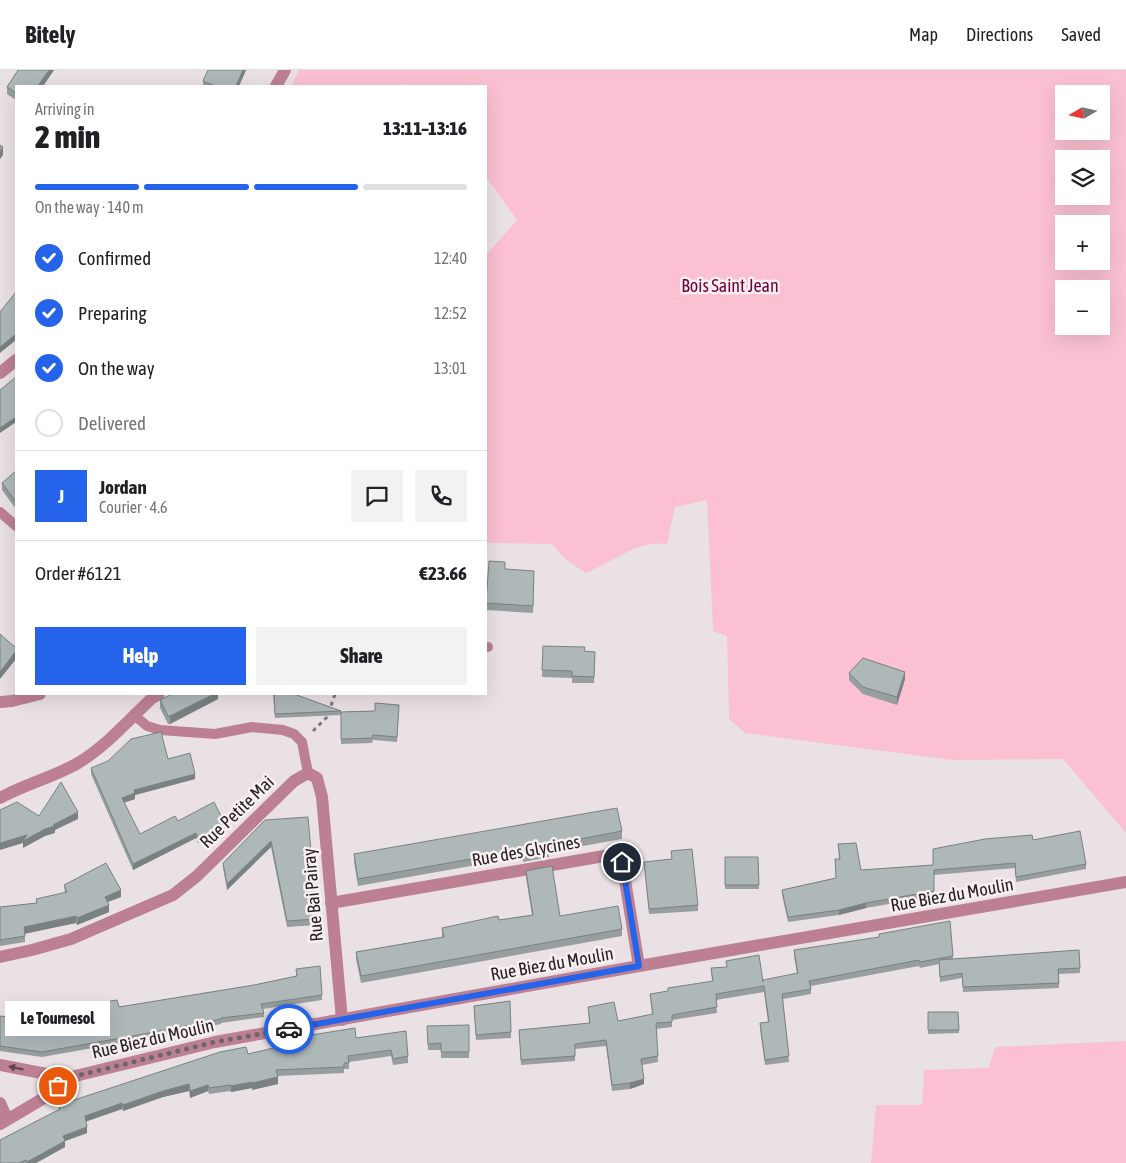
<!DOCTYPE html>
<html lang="en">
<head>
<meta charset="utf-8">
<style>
  body { margin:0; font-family:"Asap Condensed",sans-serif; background:#f2f2f2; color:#202124; height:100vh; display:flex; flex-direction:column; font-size:19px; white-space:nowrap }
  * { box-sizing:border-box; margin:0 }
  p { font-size:16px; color:#757577 }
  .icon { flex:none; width:28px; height:28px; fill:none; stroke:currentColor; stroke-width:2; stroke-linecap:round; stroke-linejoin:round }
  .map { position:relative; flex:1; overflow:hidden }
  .side { position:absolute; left:15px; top:15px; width:472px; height:610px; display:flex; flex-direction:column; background:#fff; border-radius:0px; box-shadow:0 5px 20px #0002 }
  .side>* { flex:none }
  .needle { width:32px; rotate:261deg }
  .controls { position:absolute; left:1055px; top:15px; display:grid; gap:10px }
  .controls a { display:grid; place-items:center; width:55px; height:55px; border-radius:0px; background:#fff; box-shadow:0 5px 20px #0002; font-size:25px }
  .pin { position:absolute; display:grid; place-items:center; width:42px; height:42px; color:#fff; margin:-21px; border:2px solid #fff; border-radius:50%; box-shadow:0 1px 5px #0007 }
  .courier { position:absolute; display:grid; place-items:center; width:50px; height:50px; margin:-25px; border:4px solid #2563eb; border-radius:50%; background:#fff; color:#222; box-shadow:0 1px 6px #0007 }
  .bubble { position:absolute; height:35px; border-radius:0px; background:#fff; box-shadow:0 5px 20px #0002; font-size:16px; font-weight:800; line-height:35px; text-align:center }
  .head em { font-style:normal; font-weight:800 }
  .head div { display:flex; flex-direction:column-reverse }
  .head { display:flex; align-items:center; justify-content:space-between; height:85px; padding:0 20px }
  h1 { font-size:32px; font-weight:800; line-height:38px }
  .bar { display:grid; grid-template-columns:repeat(4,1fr); gap:8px 5px; align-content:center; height:60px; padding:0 20px }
  .bar i { height:6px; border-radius:4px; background:#e0e0e0 }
  .bar .on { background:#2563eb }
  .bar p { grid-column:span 4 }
  .line { display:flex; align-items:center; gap:12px; padding:0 20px; border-top:1px solid #e0e0e0 }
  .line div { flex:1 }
  .round { display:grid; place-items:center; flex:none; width:52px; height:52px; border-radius:0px; background:#f2f2f2 }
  ol { padding:0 20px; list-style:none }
  li { display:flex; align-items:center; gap:15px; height:55px }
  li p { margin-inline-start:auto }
  li .icon { padding:5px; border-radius:50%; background:#2563eb; color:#fff; stroke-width:4 }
  li:last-child { color:#757577 }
  li i { width:28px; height:28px; border:2px solid #e0e0e0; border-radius:50% }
  .cta { display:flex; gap:10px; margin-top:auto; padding:10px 20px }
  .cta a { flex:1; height:58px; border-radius:0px; background:#2563eb; color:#fff; font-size:20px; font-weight:800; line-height:58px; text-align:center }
  .cta a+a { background:#f2f2f2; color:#202124 }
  header { display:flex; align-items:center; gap:30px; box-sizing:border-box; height:70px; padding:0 25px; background:#fff; border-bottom:1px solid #e0e0e0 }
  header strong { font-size:24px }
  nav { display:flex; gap:28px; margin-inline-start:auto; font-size:18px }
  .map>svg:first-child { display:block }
  .green { fill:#fbc1d2; fill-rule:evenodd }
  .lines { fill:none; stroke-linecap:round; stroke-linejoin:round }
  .path { stroke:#817a7c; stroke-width:3; stroke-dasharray:4 4; stroke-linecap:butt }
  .service { stroke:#bd8093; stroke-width:10 }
  .minor { stroke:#bd8093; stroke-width:12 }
  .wall { fill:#969e9f }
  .shaded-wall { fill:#7a8182 }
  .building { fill:#afb8b9; stroke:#7a8182 }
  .oneway { fill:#5c444b }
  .done { stroke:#6b6667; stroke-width:5; stroke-dasharray:0 9 }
  .route { stroke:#2563eb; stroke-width:6 }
  .labels { text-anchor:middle; stroke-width:5; stroke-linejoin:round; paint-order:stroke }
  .park-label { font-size:18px; fill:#72003b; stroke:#f8eff1 }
  .street-label { font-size:18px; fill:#272324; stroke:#f8eff1 }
</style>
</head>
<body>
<header>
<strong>Bitely</strong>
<nav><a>Map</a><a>Directions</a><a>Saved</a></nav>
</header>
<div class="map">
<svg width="1126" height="1093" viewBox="0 0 1126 1093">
  <rect width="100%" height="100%" fill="#eae1e4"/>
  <!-- green -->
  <g class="green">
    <path d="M299 0H1126V763L1063 689 952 690 745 663 729 649 727 566 713 561 707 430 675 437 667 474C661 474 656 473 651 474 630 477 606 495 586 503L565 489 552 474 486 473V185L517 150 486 107V16H405L403 14 399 16H291ZM1064 24H1101V61H1064ZM1064 89H1101V126H1064ZM1064 154H1101V191H1064ZM1064 219H1101V256H1064Z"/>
    <polygon points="1126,971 1126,1093 871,1093 876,1035 922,1035 924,1000 989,998 995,977"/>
  </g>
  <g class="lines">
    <!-- path -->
    <polyline class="path" points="313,661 327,647 335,624"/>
    <!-- service -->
    <g class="service">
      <polyline points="0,442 16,456"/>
      <polyline points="486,577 488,577"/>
      <polyline points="134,645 147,656 160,660 215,664 252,657 283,660 294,664 302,672 308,703"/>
    </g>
    <!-- minor -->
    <g class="minor">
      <polyline points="276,16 285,0"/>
      <polyline points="0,303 16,290"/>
      <polyline points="0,632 12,631 40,624"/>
      <path d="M0 728C25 714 54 707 78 693 105 677 128 651 151 629L159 624"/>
      <polyline points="331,833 610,785 617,786 622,792 639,896"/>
      <polyline points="0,887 32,880 71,869 173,825 197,806 294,711 308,703 317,708 322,727 342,950"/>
      <polyline points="0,995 67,1008"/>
      <polyline points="0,1033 7,1049"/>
      <polyline points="0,1054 49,1025 67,1008 215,972 639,896 1126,812"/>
    </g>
  </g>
  <!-- wall -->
  <g class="wall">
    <polygon points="18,0 54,0 43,16 16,16 16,30 7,24 7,17"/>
    <polygon points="246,0 239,16 203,16 203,11"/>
    <polygon points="16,401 16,439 2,420 2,413"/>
    <polygon points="505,499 534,508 533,543 486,540 486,532"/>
    <polygon points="543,576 585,581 595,582 594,613 572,613 572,608 542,607"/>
    <polygon points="849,603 905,609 897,635 863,624 849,610"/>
    <polygon points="218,624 218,629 170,654 168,654 160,638 160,630"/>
    <polygon points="273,624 341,641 341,645 275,648"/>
    <polygon points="399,640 397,672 373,670 372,673 341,674 341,642 375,641"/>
    <polygon points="91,698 195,709 135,725 135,729 124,733 140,764 178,751 225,759 198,773 196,768 133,800 91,704"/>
    <polygon points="265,750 317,849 317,855 287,857 271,777 227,820 223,798 223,793"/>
    <polygon points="622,761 622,769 549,782 549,787 523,792 522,787 358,816 354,792 354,784"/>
    <polygon points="1033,770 1086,794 1086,799 1016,812 1015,798 934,805 934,826 866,838 839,845 788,852 782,825 782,820 836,808 835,789 839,789 838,774 861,800 933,795"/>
    <polygon points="671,781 698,835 698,841 649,844 644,792 672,789"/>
    <polygon points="725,787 758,787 759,819 725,819"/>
    <polygon points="526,801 560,846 622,859 622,866 361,913 356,889 356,882 442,867 442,858 532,845 526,808"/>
    <polygon points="64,815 121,827 107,832 109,842 77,855 76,853 25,863 25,872 0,876 0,837 36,833 36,829 65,823"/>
    <polygon points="794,880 953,886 953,889 1079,880 1080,903 1059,904 1059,918 963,922 962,908 940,912 939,894 920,898 919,896 811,916 811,924 783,929 789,992 765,995 760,959 760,953 768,952 764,922 716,930 717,943 672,950 672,957 656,959 658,992 642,995 644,1014 630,1019 612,1021 606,976 575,979 575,991 521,995 519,960 589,953 588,937 618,951 652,945 650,924 668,921 712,911 711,898 763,912 797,904 794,886"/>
    <polygon points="296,899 322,925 322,930 263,939 264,943 264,947 221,953 221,954 149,968 42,987 0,981 0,946 25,952 64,947 99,938 99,933 119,937 254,915 296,906"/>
    <polygon points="510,931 511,968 476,970 474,936"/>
    <polygon points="928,942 958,942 959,963 928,964"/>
    <polygon points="469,955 469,988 441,988 441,980 428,980 427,963"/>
    <polygon points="356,968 408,986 408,993 393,995 391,986 349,992 349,999 344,999 344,1003 278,1006 278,1014 252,1020 252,1018 231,1022 230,1021 209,1024 208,1021 190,1028 189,1021 163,1027 123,1041 122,1039 86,1051 87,1063 65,1071 65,1077 36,1093 0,1093 59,1040 59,1035 248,984"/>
  </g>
  <!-- shaded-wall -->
  <g class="shaded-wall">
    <polygon points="49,0 54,0 43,16 38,16"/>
    <polygon points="243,0 246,0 239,16 236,16"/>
    <polygon points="3,77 3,85 0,89 0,82"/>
    <polygon points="16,264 16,270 0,283 0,277"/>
    <polygon points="16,347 16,352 0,363 0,358"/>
    <polygon points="16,581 16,589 0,609 0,602"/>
    <polygon points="905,602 905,609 897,635 897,627"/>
    <polygon points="214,624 218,624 218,629 170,654 170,646"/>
    <polygon points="195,704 195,709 135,725 135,729 122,733 122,728 134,720"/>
    <polygon points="78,742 78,749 55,760 55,763 45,766 23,778 23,773 0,780 0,773 53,755"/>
    <polygon points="225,754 225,759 198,773 198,768"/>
    <polygon points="196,763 196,768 133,800 133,794"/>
    <polygon points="271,771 271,777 227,820 227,814"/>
    <polygon points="121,820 121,827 105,833 105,827"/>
    <polygon points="866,833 866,838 839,845 839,840"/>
    <polygon points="109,835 109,842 77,855 77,848"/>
    <polygon points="76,846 76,853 24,864 24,857"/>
    <polygon points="278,1007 278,1014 252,1020 252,1013"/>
    <polygon points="644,1009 644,1014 630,1019 630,1013"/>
    <polygon points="252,1012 252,1018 231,1022 231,1016"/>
    <polygon points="189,1014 189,1021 163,1027 123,1041 123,1035 163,1021"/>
    <polygon points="208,1015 208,1021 190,1028 190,1021"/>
    <polygon points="122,1033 122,1039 85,1052 85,1046"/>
    <polygon points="87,1057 87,1063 65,1071 65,1077 36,1093 27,1093 27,1092 63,1066"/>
  </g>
  <!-- building -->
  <g class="building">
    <polygon points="18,0 49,0 38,16 16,16 16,23 7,17"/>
    <polygon points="208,0 243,0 236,16 215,16 203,11"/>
    <polygon points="0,75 3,77 0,82"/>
    <polygon points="16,222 16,264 0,277 0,242"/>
    <polygon points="16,307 16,347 0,358 0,320"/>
    <polygon points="16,401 16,432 2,413"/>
    <polygon points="489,491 505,492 505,499 534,501 533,536 486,533"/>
    <polygon points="0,564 16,578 16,581 0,602"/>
    <polygon points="543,576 585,577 584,581 595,582 594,607 572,606 572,601 542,600"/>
    <polygon points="863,588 905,602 897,627 863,617 849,603"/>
    <polygon points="172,624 214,624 170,646 168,646 160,630"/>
    <polygon points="274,624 294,624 341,641 275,644"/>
    <polygon points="375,633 399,635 397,667 373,665 372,668 341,669 341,642 375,641"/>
    <polygon points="161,662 168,689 190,683 195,704 134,720 135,723 122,728 140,764 175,746 178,751 214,732 225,754 198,768 196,763 133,794 91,698 108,691 131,669"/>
    <polygon points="61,712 78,742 53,755 55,756 45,759 23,771 27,765 0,773 0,740 17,732 39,746"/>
    <polygon points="617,738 622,761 548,775 549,780 523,784 522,780 358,809 354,784"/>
    <polygon points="308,747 317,849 287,851 271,771 227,814 223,793 265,750"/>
    <polygon points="1080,761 1086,794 1016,807 1015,793 934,800 934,821 866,833 839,840 788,847 782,820 836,808 835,789 840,789 838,774 856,773 861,800 933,795 933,779 985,769 1032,765 1033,770"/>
    <polygon points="692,779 698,835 649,839 644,792 672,789 671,781"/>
    <polygon points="725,787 758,787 759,815 725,815"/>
    <polygon points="106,793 121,820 105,827 109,835 77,848 76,846 24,857 25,866 0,870 0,837 37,833 36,829 67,822 64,815"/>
    <polygon points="552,796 560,846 618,836 622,859 361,906 356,882 444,867 442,858 498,846 499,850 533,845 526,801"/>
    <polygon points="950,851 953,886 920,892 919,890 809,911 811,919 782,924 789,986 765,990 760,953 769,952 764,916 716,924 717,937 672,945 672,952 656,953 658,986 641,989 644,1009 630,1013 612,1015 606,970 575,974 575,986 521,990 519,960 590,953 588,937 614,932 618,951 653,944 650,924 668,921 668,918 713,911 711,898 727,897 726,891 759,885 763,912 763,910 798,903 794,880 879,867 879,864"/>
    <polygon points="1079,880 1080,898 1058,899 1059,913 963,917 962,903 940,907 939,890"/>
    <polygon points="320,896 322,925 261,934 264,943 221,948 221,949 149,963 42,982 0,976 0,946 24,949 25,952 64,947 64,944 100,938 99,933 117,930 119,937 254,915 297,906 296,899"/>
    <polygon points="510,931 511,962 476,965 474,936"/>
    <polygon points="928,942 958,942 959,960 928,960"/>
    <polygon points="469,955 469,982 441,982 441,973 428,974 427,956"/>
    <polygon points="355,958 356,968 406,961 408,986 393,989 391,980 348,986 349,993 344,993 344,997 276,1000 278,1007 252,1013 252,1012 231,1016 230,1015 209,1018 208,1015 190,1021 189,1014 163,1021 123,1035 122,1033 85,1046 87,1057 63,1066 65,1071 27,1092 26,1090 19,1093 0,1093 0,1070 60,1039 59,1035 220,982 246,977 248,984 299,972 299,967"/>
  </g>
  <!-- one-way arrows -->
  <defs><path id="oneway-solid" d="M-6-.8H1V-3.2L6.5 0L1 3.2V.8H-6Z" transform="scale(1.25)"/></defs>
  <use class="oneway" href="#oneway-solid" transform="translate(16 998) rotate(-168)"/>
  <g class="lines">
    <!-- done -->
    <polyline class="done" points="58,1016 67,1008 92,1002 215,972 289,959"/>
    <!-- route -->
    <polyline class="route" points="289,959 639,896 622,792"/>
  </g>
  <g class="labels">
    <!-- park labels -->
    <g class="park-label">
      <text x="730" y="222">Bois Saint Jean</text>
    </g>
    <!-- street labels -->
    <g class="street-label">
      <text transform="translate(237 742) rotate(-44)" y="6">Rue Petite Mai</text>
      <text transform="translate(526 781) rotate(-10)" y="6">Rue des Glycines</text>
      <text transform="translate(313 825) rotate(-95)" y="6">Rue Bai Pairay</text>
      <text transform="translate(952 825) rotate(-10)" y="6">Rue Biez du Moulin</text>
      <text transform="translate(552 894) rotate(-10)" y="6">Rue Biez du Moulin</text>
      <text transform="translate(153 969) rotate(-13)" y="6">Rue Biez du Moulin</text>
    </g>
  </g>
</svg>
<div class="controls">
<a><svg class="needle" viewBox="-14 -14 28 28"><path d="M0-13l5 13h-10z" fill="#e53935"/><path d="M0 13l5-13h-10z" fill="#757577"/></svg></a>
<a><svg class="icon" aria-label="layers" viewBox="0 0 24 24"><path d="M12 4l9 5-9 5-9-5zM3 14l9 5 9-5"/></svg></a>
<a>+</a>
<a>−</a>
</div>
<div class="pin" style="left:58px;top:1016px;background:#ea580c"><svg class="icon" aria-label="bag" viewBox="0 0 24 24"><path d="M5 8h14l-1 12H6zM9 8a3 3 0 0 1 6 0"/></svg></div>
<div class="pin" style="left:622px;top:792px;background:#1f2937"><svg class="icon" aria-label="home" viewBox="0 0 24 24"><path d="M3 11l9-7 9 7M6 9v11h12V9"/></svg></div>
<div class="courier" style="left:289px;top:959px"><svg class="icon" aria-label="car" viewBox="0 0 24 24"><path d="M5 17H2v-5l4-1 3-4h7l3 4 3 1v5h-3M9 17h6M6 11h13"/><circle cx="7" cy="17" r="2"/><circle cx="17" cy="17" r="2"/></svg></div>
<div class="bubble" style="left:5px;top:931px;width:105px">Le Tournesol</div>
<section class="side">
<div class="head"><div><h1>2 min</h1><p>Arriving in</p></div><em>13:11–13:16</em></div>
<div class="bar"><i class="on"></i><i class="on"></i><i class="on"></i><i></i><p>On the way · 140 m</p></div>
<ol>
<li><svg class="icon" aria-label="check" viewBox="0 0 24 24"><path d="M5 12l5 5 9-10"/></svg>Confirmed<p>12:40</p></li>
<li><svg class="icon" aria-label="check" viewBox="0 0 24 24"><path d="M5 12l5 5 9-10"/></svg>Preparing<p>12:52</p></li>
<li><svg class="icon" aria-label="check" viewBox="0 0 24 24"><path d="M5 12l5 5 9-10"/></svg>On the way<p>13:01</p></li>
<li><i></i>Delivered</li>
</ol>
<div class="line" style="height:90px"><b class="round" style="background:#2563eb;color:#fff">J</b><div><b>Jordan</b><p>Courier · 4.6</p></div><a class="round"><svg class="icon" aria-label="chat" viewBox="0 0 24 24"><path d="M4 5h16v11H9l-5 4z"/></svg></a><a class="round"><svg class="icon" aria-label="phone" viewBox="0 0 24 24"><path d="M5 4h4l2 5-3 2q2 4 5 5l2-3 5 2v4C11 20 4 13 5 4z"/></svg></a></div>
<div class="line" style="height:65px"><div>Order #6121</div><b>€23.66</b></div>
<div class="cta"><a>Help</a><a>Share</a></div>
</section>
</div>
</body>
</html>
